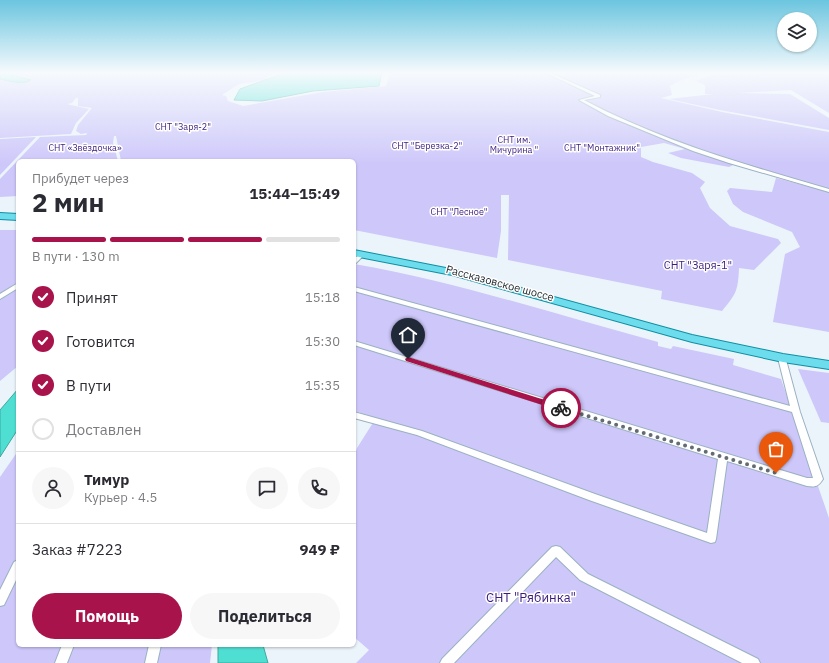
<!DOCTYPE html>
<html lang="ru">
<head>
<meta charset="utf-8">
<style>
  body { margin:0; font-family:"IBM Plex Sans",sans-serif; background:#f7f7f7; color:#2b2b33; height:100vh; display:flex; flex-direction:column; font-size:15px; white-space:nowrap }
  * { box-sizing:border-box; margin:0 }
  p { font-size:13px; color:#7c7c81 }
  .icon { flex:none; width:22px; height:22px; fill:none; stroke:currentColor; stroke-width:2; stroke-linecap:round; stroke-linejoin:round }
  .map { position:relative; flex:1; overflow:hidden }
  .side { position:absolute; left:16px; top:159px; width:340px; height:488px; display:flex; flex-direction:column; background:#fff; border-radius:6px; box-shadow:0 1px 3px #0004 }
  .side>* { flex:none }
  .controls { position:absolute; left:777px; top:12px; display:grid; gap:8px }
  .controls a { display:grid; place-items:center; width:40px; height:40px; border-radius:50%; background:#fff; box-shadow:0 1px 3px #0004; font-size:20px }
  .pin { position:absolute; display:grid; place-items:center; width:34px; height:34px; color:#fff; margin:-41px -17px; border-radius:50% 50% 50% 0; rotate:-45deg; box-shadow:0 0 4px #0007 }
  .pin .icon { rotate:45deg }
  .courier { position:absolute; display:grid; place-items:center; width:40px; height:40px; margin:-20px; border:3px solid #a7134a; border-radius:50%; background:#fff; color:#222; box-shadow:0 1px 5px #0007 }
  .head em { font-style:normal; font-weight:800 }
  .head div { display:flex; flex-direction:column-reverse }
  .head { display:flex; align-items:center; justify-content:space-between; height:68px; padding:0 16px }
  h1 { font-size:26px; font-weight:800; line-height:30px }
  .bar { display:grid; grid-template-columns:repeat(4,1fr); gap:6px 4px; align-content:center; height:48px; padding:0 16px }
  .bar i { height:5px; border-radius:3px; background:#e1e1e2 }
  .bar .selected { background:#a7134a }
  .bar p { grid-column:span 4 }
  .line { display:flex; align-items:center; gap:10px; padding:0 16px; border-top:1px solid #e1e1e2 }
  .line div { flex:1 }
  .round { display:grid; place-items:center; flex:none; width:42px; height:42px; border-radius:21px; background:#f7f7f7 }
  ol { padding:0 16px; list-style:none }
  li { display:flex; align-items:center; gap:12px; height:44px }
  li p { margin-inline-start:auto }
  li .icon { padding:4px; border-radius:50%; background:#a7134a; color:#fff; stroke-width:4 }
  li:last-child { color:#7c7c81 }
  li i { width:22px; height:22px; border:2px solid #e1e1e2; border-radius:50% }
  .cta { display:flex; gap:8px; margin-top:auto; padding:8px 16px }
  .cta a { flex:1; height:46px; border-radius:24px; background:#a7134a; color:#fff; font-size:16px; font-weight:800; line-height:46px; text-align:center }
  .cta a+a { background:#f7f7f7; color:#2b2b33 }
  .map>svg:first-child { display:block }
  .green { fill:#cdc7fa }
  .water { fill:#4fdfd2; stroke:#3fa79f }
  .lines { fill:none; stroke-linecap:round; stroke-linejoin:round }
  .minor-casing { stroke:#9ab1c1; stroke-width:2 }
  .primary-casing { stroke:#108ea2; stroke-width:2 }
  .minor { fill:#fff; fill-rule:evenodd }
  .primary { fill:#6dddee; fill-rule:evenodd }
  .route { fill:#a7134a }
  .done { stroke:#636c72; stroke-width:4; stroke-dasharray:0 7.2 }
  .labels { text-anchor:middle; stroke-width:3; stroke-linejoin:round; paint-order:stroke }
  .far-park-label { font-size:9px; fill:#3b1c7e; stroke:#fff }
  .park-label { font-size:11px; fill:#3b1c7e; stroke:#fff }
  .street-label { font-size:11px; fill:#1a2329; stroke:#fff }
  .near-park-label { font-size:13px; fill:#3b1c7e; stroke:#fff }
</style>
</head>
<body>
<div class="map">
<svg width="829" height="663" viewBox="0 0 829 663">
  <rect width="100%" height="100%" fill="#ebf4fb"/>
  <!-- green -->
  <g class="green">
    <path d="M0 72H280L267 77 265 80 239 84 222 95 226 96 228 101 243 106 323 92 386 86 389 78 387 72H719C702 75 684 76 670 86L672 95 661 98 722 112 829 132V189L737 163 729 167 681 158 668 153 685 149 664 143 641 147V157L653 162 692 173 705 182 700 188 710 208 730 226 778 239 781 243 754 270 739 268C738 290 737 293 722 311L661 299 662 291 508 260 509 195H501V231L497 258 354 230V161H121L116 136H114L113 143 118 161H18V196L0 197V179L40 137 86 135 87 133 81 134 76 131 78 125 92 108 78 106V98H76L72 103 67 104 89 109 76 123 71 134 0 138Z"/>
    <polygon points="741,72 829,72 829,113 791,90 738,93 790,94 829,118 829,130 720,110 669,99 714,94 705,94 705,85 696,81 710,76"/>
    <polygon points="36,137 0,175 0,139"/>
    <polygon points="776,178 829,192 829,332 773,322 785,254 800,247 792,232 743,212 733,204 727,191 730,188 772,192"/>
    <polygon points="0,230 18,230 18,282 0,294"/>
    <path d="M354 264C458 282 557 315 658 342V346L671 349 673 346 734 359 733 365 781 379 829 518V663H356L369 650 354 637V458L357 448 376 418 355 411 354 408Z"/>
    <polygon points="18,287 18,366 0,381 0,299"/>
    <polygon points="798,369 829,373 829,423 821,422"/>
    <polygon points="18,451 18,645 212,645 210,663 0,663 0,477"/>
  </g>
  <!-- water -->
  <g class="water">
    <path d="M5 72H16L11 75 31 80C24 85 9 81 0 79V74Z"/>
    <polygon points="287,72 382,72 379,86 313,91 262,101 234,100 240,89"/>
    <polygon points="18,389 18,429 0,457 0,410"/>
    <polygon points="218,645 263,645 268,663 218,663"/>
  </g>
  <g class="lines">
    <defs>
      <g id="minor">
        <path d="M544 72H548L600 95V97L584 100C661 141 746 165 829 189V192L729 163 693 151 608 116 579 100 595 96Z"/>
        <polygon points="362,252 365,254 356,263 354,264 354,259 360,253"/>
        <polygon points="18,283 18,288 0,299 0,294"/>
        <path d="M354 287 790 406 778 358 779 356H785L800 412 823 479C818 487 815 487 807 486L727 461 716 539 715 542 711 543 589 500 417 435 354 418V412L422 431 595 494 707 533 718 459 354 345V341L807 478H813L792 412 354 291Z"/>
        <polygon points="556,546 560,547 588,574 758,659 760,663 742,663 580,580 556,557 454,663 440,663 442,659 552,547"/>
        <polygon points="18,560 18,576 4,605 0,606 0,590 14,562"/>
        <polygon points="62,645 74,645 67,663 55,663"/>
        <polygon points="149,645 161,645 157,663 145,663"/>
      </g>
      <g id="primary">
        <polygon points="0,213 18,214 18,220 0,219"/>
        <polygon points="354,250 456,270 692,335 783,354 829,361 829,369 783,362 692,342 452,275 354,256"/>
      </g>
    </defs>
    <!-- minor casing -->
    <use href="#minor" class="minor-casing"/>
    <!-- primary casing -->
    <use href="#primary" class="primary-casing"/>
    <!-- minor -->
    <use href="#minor" class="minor"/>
    <!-- primary -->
    <use href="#primary" class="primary"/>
  </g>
  <!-- sky -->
  <linearGradient id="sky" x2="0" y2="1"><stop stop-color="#6bc5df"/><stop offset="0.44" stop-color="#f6fafd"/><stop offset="1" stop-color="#f6fafd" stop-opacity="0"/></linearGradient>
  <rect width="829" height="165" fill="url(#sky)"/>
  <!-- route -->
  <polygon class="route" points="408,357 564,406 565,408 564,410 558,410 406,361 405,359"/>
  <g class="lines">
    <!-- done -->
    <polyline class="done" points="561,408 776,473"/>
  </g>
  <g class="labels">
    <!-- far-park labels -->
    <g class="far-park-label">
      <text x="183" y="130">СНТ "Заря-2"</text>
      <text x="514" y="143">СНТ им.<tspan x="514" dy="10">Мичурина "</tspan></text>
      <text x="427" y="149">СНТ "Березка-2"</text>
      <text x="85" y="151">СНТ «Звёздочка»</text>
      <text x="602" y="151">СНТ "Монтажник"</text>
      <text x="459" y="215">СНТ "Лесное"</text>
    </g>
    <!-- park labels -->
    <g class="park-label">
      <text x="698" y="269">СНТ "Заря-1"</text>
    </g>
    <!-- street labels -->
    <g class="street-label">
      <text transform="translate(500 283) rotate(15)" y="4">Рассказовское шоссе</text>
    </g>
    <!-- near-park labels -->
    <g class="near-park-label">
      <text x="531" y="602">СНТ "Рябинка"</text>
    </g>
  </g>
</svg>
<div class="controls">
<a><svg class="icon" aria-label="layers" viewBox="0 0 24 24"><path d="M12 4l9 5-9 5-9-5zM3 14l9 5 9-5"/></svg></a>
</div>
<div class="pin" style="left:776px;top:473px;background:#ea580c"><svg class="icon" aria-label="bag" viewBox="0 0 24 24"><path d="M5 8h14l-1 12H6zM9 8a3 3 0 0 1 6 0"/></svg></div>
<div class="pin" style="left:408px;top:359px;background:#1f2937"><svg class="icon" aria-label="home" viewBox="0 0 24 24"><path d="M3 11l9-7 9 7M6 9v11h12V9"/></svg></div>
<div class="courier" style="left:561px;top:408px"><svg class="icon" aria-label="bike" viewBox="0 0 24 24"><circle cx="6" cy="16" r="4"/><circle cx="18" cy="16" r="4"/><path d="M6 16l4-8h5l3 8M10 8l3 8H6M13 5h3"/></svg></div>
<section class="side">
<div class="head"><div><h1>2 мин</h1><p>Прибудет через</p></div><em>15:44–15:49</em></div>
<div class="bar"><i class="selected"></i><i class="selected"></i><i class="selected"></i><i></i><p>В пути · 130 m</p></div>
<ol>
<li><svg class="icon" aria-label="check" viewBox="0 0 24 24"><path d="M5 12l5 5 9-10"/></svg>Принят<p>15:18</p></li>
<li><svg class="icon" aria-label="check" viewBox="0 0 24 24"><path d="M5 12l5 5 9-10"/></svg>Готовится<p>15:30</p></li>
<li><svg class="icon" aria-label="check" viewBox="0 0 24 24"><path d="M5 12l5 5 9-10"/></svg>В пути<p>15:35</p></li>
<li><i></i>Доставлен</li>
</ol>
<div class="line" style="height:72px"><a class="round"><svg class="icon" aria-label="person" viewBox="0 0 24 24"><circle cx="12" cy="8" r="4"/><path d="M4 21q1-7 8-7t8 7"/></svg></a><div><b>Тимур</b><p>Курьер · 4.5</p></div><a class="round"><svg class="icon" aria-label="chat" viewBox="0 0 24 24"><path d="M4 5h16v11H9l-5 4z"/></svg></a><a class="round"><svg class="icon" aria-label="phone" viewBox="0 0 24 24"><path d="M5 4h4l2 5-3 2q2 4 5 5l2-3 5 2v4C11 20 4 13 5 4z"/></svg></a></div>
<div class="line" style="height:52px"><div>Заказ #7223</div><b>949 ₽</b></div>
<div class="cta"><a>Помощь</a><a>Поделиться</a></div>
</section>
</div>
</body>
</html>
